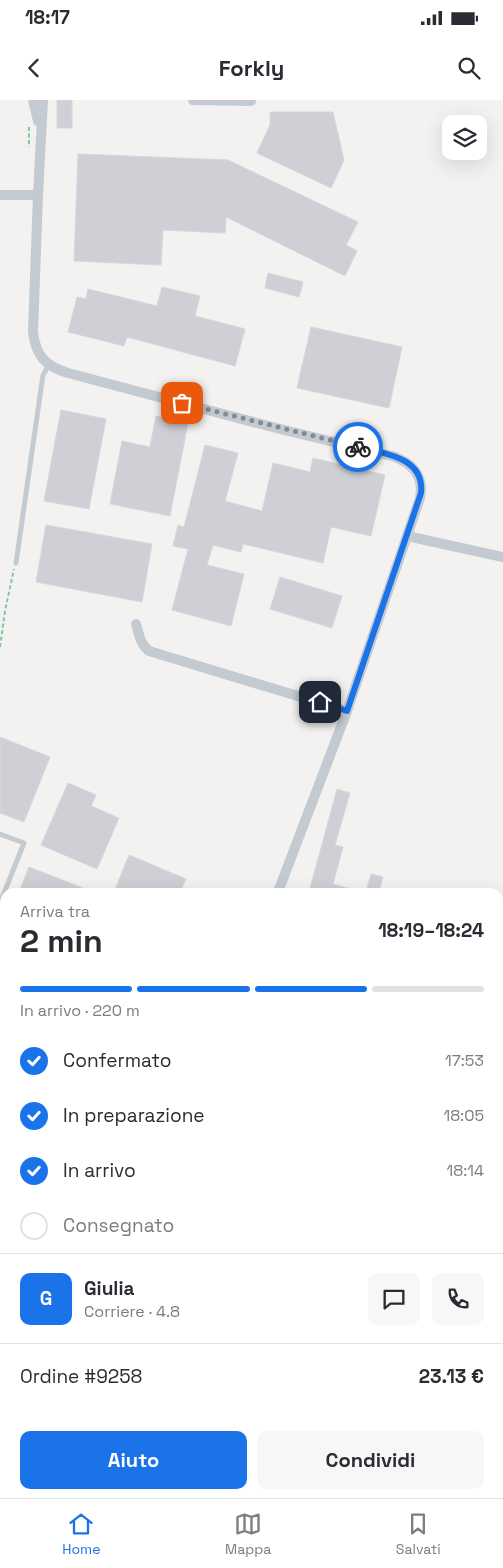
<!DOCTYPE html>
<html lang="it">
<head>
<meta charset="utf-8">
<style>
  body { margin:0; font-family:"Space Grotesk",sans-serif; background:#f7f7f7; color:#2b2b33; height:100vh; display:flex; flex-direction:column; font-size:19px; white-space:nowrap }
  * { box-sizing:border-box; margin:0 }
  p { font-size:16px; color:#7c7c81 }
  .icon { flex:none; width:28px; height:28px; fill:none; stroke:currentColor; stroke-width:2; stroke-linecap:round; stroke-linejoin:round }
  .map { position:relative; flex:1; overflow:hidden }
  .details { position:absolute; left:0px; top:788px; width:504px; height:611px; display:flex; flex-direction:column; background:#fff; border-radius:15px 15px 0 0; box-shadow:0 5px 20px #0002 }
  .details>* { flex:none }
  .buttons { position:absolute; left:442px; top:15px; display:grid; gap:10px }
  .buttons a { display:grid; place-items:center; width:45px; height:45px; border-radius:10px; background:#fff; box-shadow:0 5px 20px #0002; font-size:25px }
  .pin { position:absolute; display:grid; place-items:center; width:42px; height:42px; color:#fff; margin:-21px; border-radius:10px; box-shadow:0 2px 8px #0006 }
  .courier { position:absolute; display:grid; place-items:center; width:50px; height:50px; margin:-25px; border:4px solid #1a73e8; border-radius:50%; background:#fff; color:#222; box-shadow:0 1px 6px #0007 }
  .overview em { font-style:normal; font-weight:700 }
  .overview div { display:flex; flex-direction:column-reverse }
  .overview { display:flex; align-items:center; justify-content:space-between; height:85px; padding:0 20px }
  h1 { font-size:32px; font-weight:700; line-height:38px }
  .bar { display:grid; grid-template-columns:repeat(4,1fr); gap:8px 5px; align-content:center; height:60px; padding:0 20px }
  .bar i { height:6px; border-radius:4px; background:#e1e1e2 }
  .bar .current { background:#1a73e8 }
  .bar p { grid-column:span 4 }
  .line { display:flex; align-items:center; gap:12px; padding:0 20px; border-top:1px solid #e1e1e2 }
  .line div { flex:1 }
  .round { display:grid; place-items:center; flex:none; width:52px; height:52px; border-radius:10px; background:#f7f7f7 }
  ol { padding:0 20px; list-style:none }
  li { display:flex; align-items:center; gap:15px; height:55px }
  li p { margin-inline-start:auto }
  li .icon { padding:5px; border-radius:50%; background:#1a73e8; color:#fff; stroke-width:4 }
  li:last-child { color:#7c7c81 }
  li i { width:28px; height:28px; border:2px solid #e1e1e2; border-radius:50% }
  .primary-button { display:flex; gap:10px; margin-top:auto; padding:10px 20px }
  .primary-button a { flex:1; height:58px; border-radius:10px; background:#1a73e8; color:#fff; font-size:20px; font-weight:700; line-height:58px; text-align:center }
  .primary-button a+a { background:#f7f7f7; color:#2b2b33 }
  .status { display:flex; justify-content:space-between; align-items:center; height:35px; padding:0 25px; background:#fff; direction:ltr }
  .status svg { height:14px; fill:currentColor }
  header { display:flex; justify-content:space-between; align-items:center; height:65px; padding:0 20px; background:#fff; font-size:22px; font-weight:700 }
  .tabs { display:flex; justify-content:space-around; align-items:center; height:70px; border-top:1px solid #e1e1e2; background:#fff; font-size:14px; color:#7c7c81 }
  .tabs a { display:grid; justify-items:center; gap:2px }
  .tabs .current { color:#1a73e8 }
  .map>svg:first-child { display:block }
  .green { fill:#c4edd8 }
  .building { fill:#cfd0d5; stroke:#d6d7dc }
  .lines { fill:none; stroke-linecap:round; stroke-linejoin:round }
  .path { stroke:#7ec9ac; stroke-width:2; stroke-dasharray:4 2.5; stroke-linecap:butt }
  .service { stroke:#c3cad2; stroke-width:5 }
  .minor { stroke:#c3cad2; stroke-width:10 }
  .tertiary { stroke:#c3cad2; stroke-width:12 }
  .done { stroke:#858a91; stroke-width:5; stroke-dasharray:0 9 }
  .route { stroke:#1a73e8; stroke-width:6 }
</style>
</head>
<body>
<div class="status"><b>18:17</b><svg viewBox="0 0 49 12"><path d="M0 12V9h3v3zM5 12V6h3v6zM10 12V3h3v9zM15 12V0h3v12zM26 1h20v11H26zM47 4h2v5h-2z"/></svg></div>
<header><svg class="icon" aria-label="back" viewBox="0 0 24 24"><path d="M15 5l-7 7 7 7"/></svg>Forkly<svg class="icon" aria-label="search" viewBox="0 0 24 24"><circle cx="10" cy="10" r="6"/><path d="M15 15l6 6"/></svg></header>
<div class="map">
<svg width="503" height="1398" viewBox="0 0 503 1398">
  <rect width="100%" height="100%" fill="#f3f2f1"/>
  <!-- green -->
  <polygon class="green" points="85,1394 242,1394 242,1398 84,1398"/>
  <!-- building -->
  <g class="building">
    <rect x="57" y="0" width="15" height="28"/>
    <polygon points="270,12 333,12 344,60 331,88 257,53 270,25"/>
    <polygon points="78,54 228,60 358,122 346,145 357,151 345,176 226,117 225,133 163,130 161,165 74,161"/>
    <polygon points="268,173 303,182 299,197 265,188"/>
    <polygon points="162,187 200,196 195,216 245,229 235,266 127,237 124,246 68,232 77,197 86,199 88,189 157,206"/>
    <polygon points="311,227 402,247 389,308 297,288"/>
    <polygon points="61,310 106,319 89,409 44,401"/>
    <polygon points="156,316 188,323 170,416 110,404 122,341 150,347"/>
    <polygon points="205,345 238,353 225,401 262,411 273,363 310,372 313,358 385,375 371,436 331,427 323,463 243,444 241,452 213,445 207,465 244,474 231,526 172,510 188,449 173,446 178,425 184,427"/>
    <polygon points="46,425 152,444 142,502 36,482"/>
    <polygon points="280,477 342,496 332,528 270,509"/>
    <polygon points="0,637 50,657 24,722 0,713"/>
    <polygon points="68,683 96,695 91,706 119,718 97,769 41,745"/>
    <polygon points="337,689 350,693 335,745 343,747 333,784 354,790 354,792 309,792"/>
    <polygon points="129,755 186,779 180,792 114,792"/>
    <polygon points="29,767 93,792 19,792"/>
    <polygon points="371,774 383,777 379,792 366,792"/>
  </g>
  <g class="lines">
    <!-- path -->
    <g class="path">
      <polyline points="29,27 29,47"/>
      <polyline points="0,547 5,511 14,469"/>
      <polyline points="499,845 503,846"/>
    </g>
    <!-- service -->
    <g class="service">
      <polyline points="16,463 43,275 49,265"/>
      <polyline points="0,734 24,743 0,803"/>
      <polyline points="0,1030 5,1016"/>
      <polyline points="0,1039 5,1041"/>
      <polyline points="0,1124 5,1108"/>
      <polyline points="0,1211 5,1202"/>
      <polyline points="0,1295 5,1297"/>
      <polyline points="0,1318 5,1319"/>
    </g>
    <!-- minor -->
    <g class="minor">
      <polyline points="33,0 38,21"/>
      <path d="M43 0 38 95 33 232C36 256 45 266 68 273L276 328 392 356C413 363 424 376 420 398L347 611 278 792"/>
      <polyline points="193,0 251,1"/>
      <polyline points="0,95 38,95"/>
      <polyline points="407,436 503,457"/>
      <path d="M136 524C139 534 140 544 149 551L347 611"/>
      <polyline points="0,843 5,845"/>
      <polyline points="64,1398 65,1394"/>
    </g>
    <!-- tertiary -->
    <g class="tertiary">
      <polyline points="0,1164 5,1166"/>
      <polyline points="499,1329 503,1329"/>
    </g>
  </g>
  <g class="lines">
    <!-- done -->
    <polyline class="done" points="182,303 358,347"/>
    <!-- route -->
    <path class="route" d="M320 602 347 611 421 393C425 357 383 353 358 347"/>
  </g>
</svg>
<div class="buttons">
<a><svg class="icon" aria-label="layers" viewBox="0 0 24 24"><path d="M12 4l9 5-9 5-9-5zM3 14l9 5 9-5"/></svg></a>
</div>
<div class="pin" style="left:182px;top:303px;background:#ea580c"><svg class="icon" aria-label="bag" viewBox="0 0 24 24"><path d="M5 8h14l-1 12H6zM9 8a3 3 0 0 1 6 0"/></svg></div>
<div class="pin" style="left:320px;top:602px;background:#1f2937"><svg class="icon" aria-label="home" viewBox="0 0 24 24"><path d="M3 11l9-7 9 7M6 9v11h12V9"/></svg></div>
<div class="courier" style="left:358px;top:347px"><svg class="icon" aria-label="bike" viewBox="0 0 24 24"><circle cx="6" cy="16" r="4"/><circle cx="18" cy="16" r="4"/><path d="M6 16l4-8h5l3 8M10 8l3 8H6M13 5h3"/></svg></div>
<section class="details">
<div class="overview"><div><h1>2 min</h1><p>Arriva tra</p></div><em>18:19–18:24</em></div>
<div class="bar"><i class="current"></i><i class="current"></i><i class="current"></i><i></i><p>In arrivo · 220 m</p></div>
<ol>
<li><svg class="icon" aria-label="check" viewBox="0 0 24 24"><path d="M5 12l5 5 9-10"/></svg>Confermato<p>17:53</p></li>
<li><svg class="icon" aria-label="check" viewBox="0 0 24 24"><path d="M5 12l5 5 9-10"/></svg>In preparazione<p>18:05</p></li>
<li><svg class="icon" aria-label="check" viewBox="0 0 24 24"><path d="M5 12l5 5 9-10"/></svg>In arrivo<p>18:14</p></li>
<li><i></i>Consegnato</li>
</ol>
<div class="line" style="height:90px"><b class="round" style="background:#1a73e8;color:#fff">G</b><div><b>Giulia</b><p>Corriere · 4.8</p></div><a class="round"><svg class="icon" aria-label="chat" viewBox="0 0 24 24"><path d="M4 5h16v11H9l-5 4z"/></svg></a><a class="round"><svg class="icon" aria-label="phone" viewBox="0 0 24 24"><path d="M5 4h4l2 5-3 2q2 4 5 5l2-3 5 2v4C11 20 4 13 5 4z"/></svg></a></div>
<div class="line" style="height:65px"><div>Ordine #9258</div><b>23.13 €</b></div>
<div class="primary-button"><a>Aiuto</a><a>Condividi</a></div>
</section>
</div>
<nav class="tabs">
<a class="current"><svg class="icon" aria-label="home" viewBox="0 0 24 24"><path d="M3 11l9-7 9 7M6 9v11h12V9"/></svg>Home</a>
<a><svg class="icon" aria-label="map" viewBox="0 0 24 24"><path d="M3 6l6-2 6 2 6-2v14l-6 2-6-2-6 2zM9 4v14M15 6v14"/></svg>Mappa</a>
<a><svg class="icon" aria-label="saved" viewBox="0 0 24 24"><path d="M7 4h10v16l-5-4-5 4z"/></svg>Salvati</a>
</nav>
</body>
</html>
